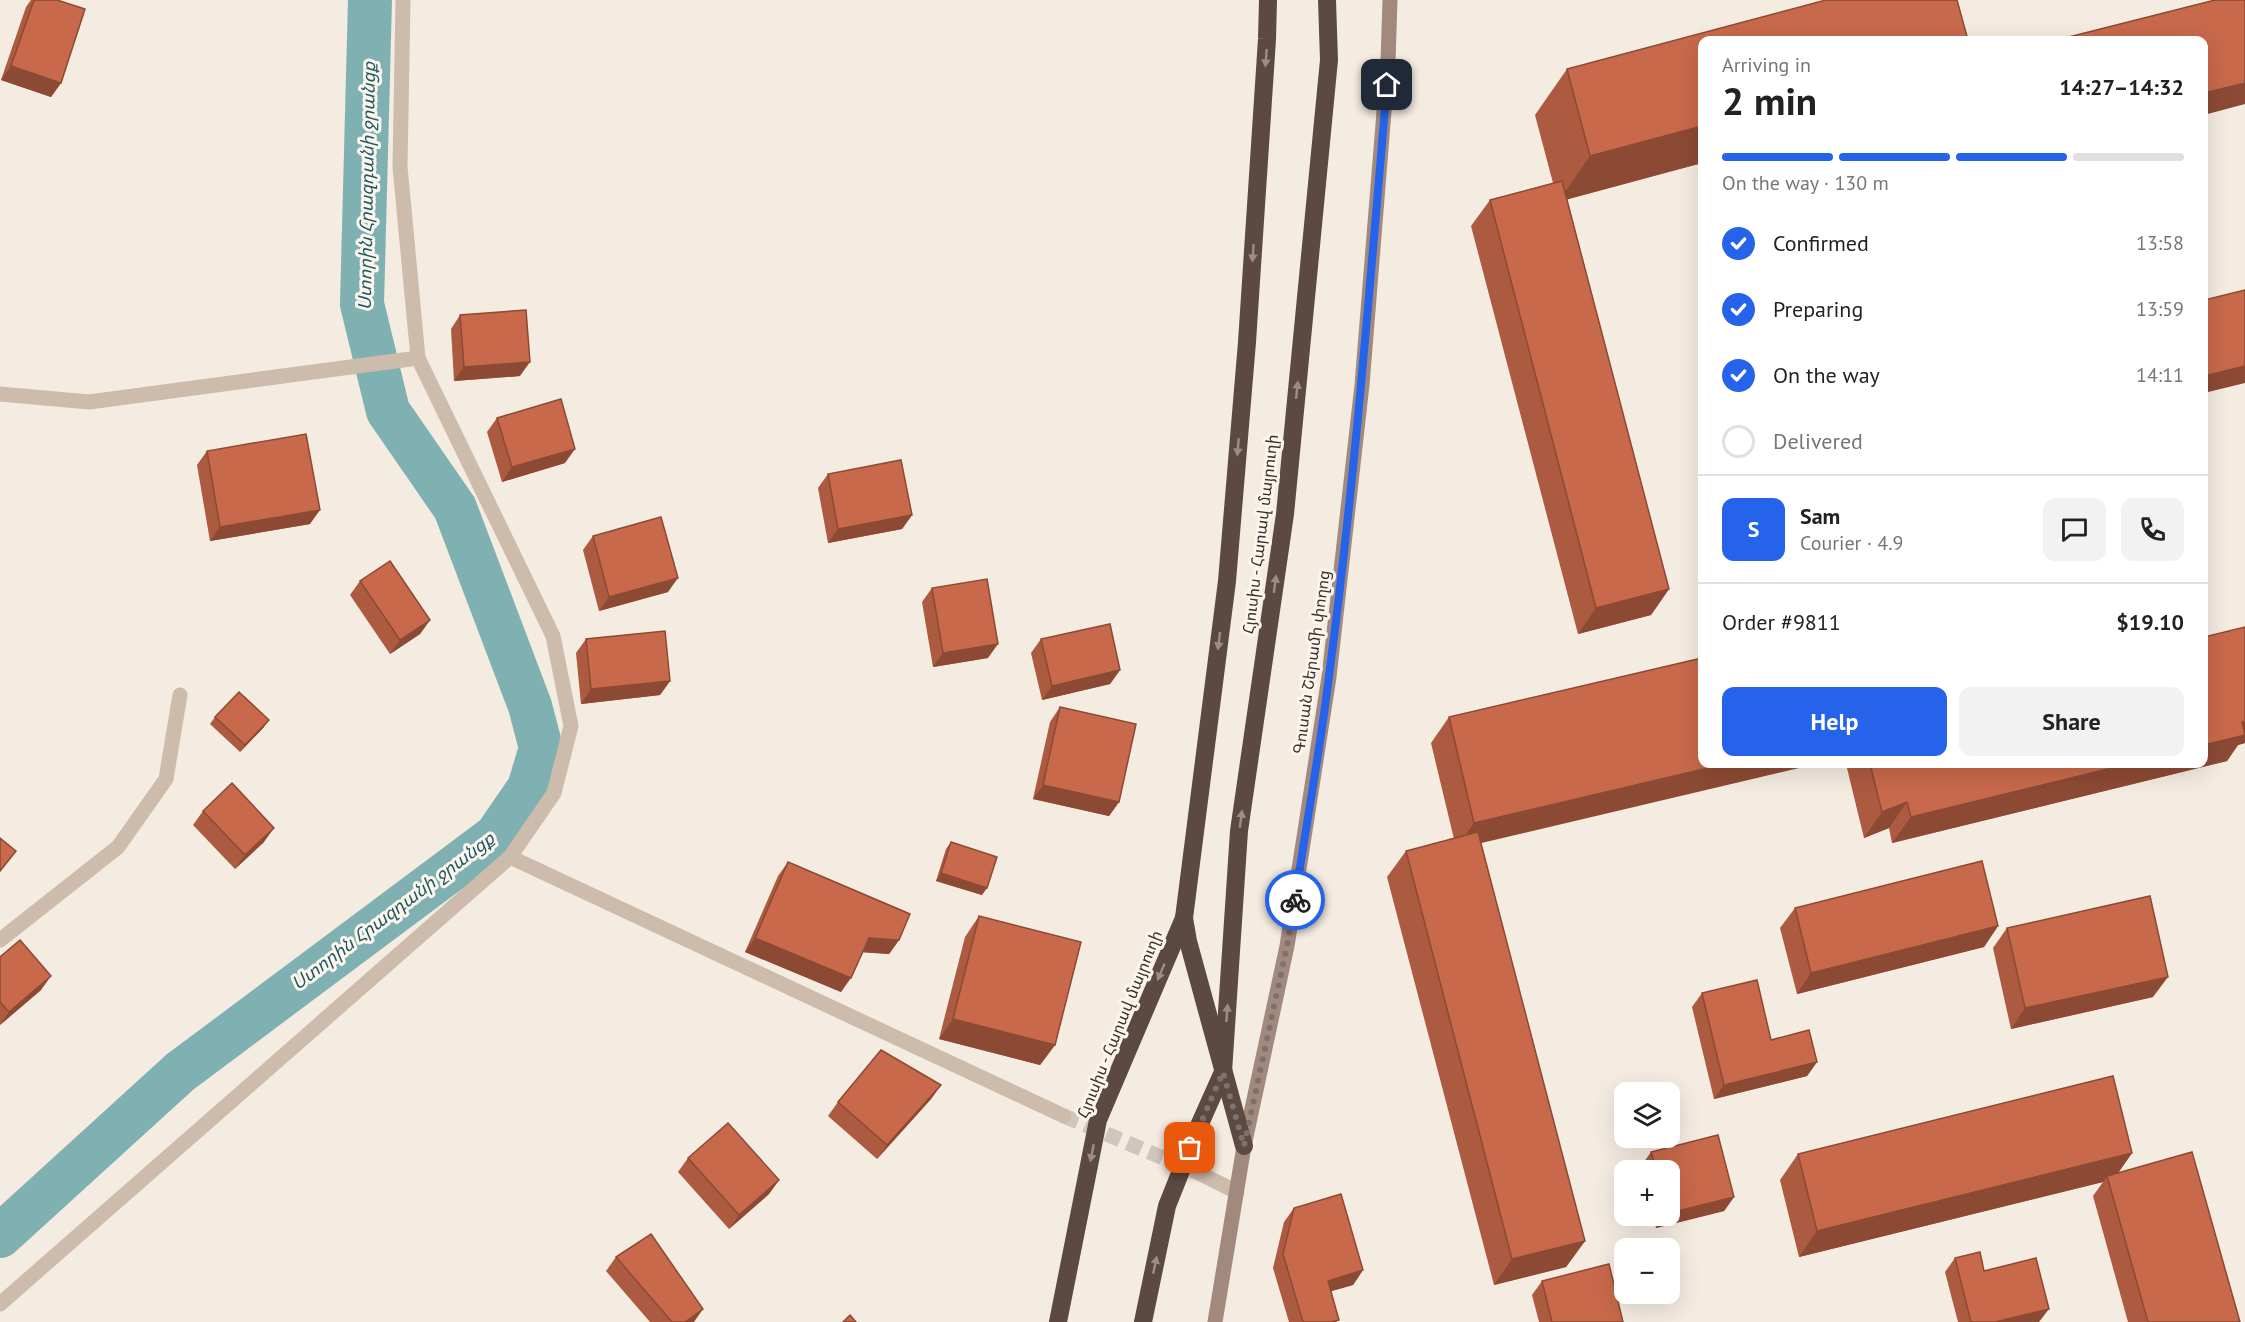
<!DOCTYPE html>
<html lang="en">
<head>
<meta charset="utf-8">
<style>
  body { margin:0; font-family:"PT Sans","Noto Sans Armenian",sans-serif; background:#f2f2f2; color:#222; height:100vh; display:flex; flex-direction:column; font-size:22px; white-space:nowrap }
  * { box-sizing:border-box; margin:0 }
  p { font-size:20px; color:#767676 }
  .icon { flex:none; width:33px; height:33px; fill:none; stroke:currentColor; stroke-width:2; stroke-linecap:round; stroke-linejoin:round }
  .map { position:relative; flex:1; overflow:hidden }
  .drawer { position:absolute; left:1698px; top:36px; width:510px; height:732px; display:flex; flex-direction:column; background:#fff; border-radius:12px; box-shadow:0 6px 24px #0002 }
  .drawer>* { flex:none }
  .controls { position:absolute; left:1614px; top:1082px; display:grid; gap:12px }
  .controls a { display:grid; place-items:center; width:66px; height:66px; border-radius:12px; background:#fff; box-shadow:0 6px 24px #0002; font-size:30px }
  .pin { position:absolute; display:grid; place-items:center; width:51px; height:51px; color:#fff; margin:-26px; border-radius:12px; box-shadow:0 3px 9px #0006 }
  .courier { position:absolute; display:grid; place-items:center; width:60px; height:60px; margin:-30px; border:4px solid #2563eb; border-radius:50%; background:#fff; color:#222; box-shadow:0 2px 8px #0007 }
  .summary em { font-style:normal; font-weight:600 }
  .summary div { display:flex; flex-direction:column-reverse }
  .summary { display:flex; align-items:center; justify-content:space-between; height:102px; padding:0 24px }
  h1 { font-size:39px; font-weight:600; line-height:45px }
  .bar { display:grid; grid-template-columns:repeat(4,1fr); gap:9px 6px; align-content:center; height:72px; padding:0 24px }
  .bar i { height:8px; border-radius:4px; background:#e0e0e0 }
  .bar .selected { background:#2563eb }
  .bar p { grid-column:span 4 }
  .line { display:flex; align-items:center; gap:15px; padding:0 24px; border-top:2px solid #e0e0e0 }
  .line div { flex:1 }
  .round { display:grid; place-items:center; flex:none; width:63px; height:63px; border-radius:12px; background:#f2f2f2 }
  ol { padding:0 24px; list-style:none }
  li { display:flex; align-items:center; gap:18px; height:66px }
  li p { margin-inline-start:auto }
  li .icon { padding:6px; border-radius:50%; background:#2563eb; color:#fff; stroke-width:4 }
  li:last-child { color:#767676 }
  li i { width:33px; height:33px; border:3px solid #e0e0e0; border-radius:50% }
  .button { display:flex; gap:12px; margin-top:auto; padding:12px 24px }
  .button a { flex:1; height:69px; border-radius:12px; background:#2563eb; color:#fff; font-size:24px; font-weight:600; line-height:69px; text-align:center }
  .button a+a { background:#f2f2f2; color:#222 }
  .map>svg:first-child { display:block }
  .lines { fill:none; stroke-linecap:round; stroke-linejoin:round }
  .canal { stroke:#7fb0b2; stroke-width:44 }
  .street-tunnel { stroke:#cfc6bd; stroke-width:15; stroke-dasharray:15 8; stroke-linecap:butt }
  .street { stroke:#cdbbac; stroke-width:15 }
  .secondary { stroke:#a18a7d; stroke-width:15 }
  .highway { stroke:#5c4a42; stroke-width:18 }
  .wall { fill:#ac5a40 }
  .shaded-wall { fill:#8c4a34 }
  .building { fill:#c8694b; stroke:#8c4a34; stroke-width:1.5 }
  .oneway { fill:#9c8e87 }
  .done { stroke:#7c716b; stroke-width:6; stroke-dasharray:0 10.8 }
  .route { stroke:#2563eb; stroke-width:8 }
  .labels { text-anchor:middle; stroke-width:6; stroke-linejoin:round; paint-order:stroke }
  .street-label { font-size:16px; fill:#3b302b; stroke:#fbf5ee }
  .water-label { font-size:18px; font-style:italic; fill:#1f5a5e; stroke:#fbf5ee }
</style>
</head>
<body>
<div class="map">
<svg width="2245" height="1322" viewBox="0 0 2245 1322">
  <rect width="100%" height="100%" fill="#f4ebe1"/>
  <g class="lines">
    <!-- canal -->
    <polyline class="canal" points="0,1236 180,1072 496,836 529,788 541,748 530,706 455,508 388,411 362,304 370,0"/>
    <!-- street-tunnel -->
    <polyline class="street-tunnel" points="1064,1116 1201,1174"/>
    <!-- street -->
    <g class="street">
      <polyline points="403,0 400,167 418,358"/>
      <polyline points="0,394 89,402 418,358 553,636 571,726 554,793 510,857 0,1304"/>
      <polyline points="510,857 1064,1116"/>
      <polyline points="0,940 118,847 166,779 180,695"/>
      <polyline points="1201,1174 1237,1192"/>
    </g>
    <!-- secondary -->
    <polyline class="secondary" points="1215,1322 1244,1146 1287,946 1329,677 1362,385 1388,62 1390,0"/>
    <!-- highway -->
    <g class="highway">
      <polyline points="1244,1146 1188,941 1184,918 1227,581 1247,342 1267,39 1268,0"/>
      <polyline points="1058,1322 1098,1120 1184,918"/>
      <polyline points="1143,1322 1167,1206 1198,1128 1223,1072 1239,831 1285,514 1329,60 1327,0"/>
    </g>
  </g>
  <!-- wall -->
  <g class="wall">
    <polygon points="31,0 57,0 61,83 51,97 1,80 26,7"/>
    <polygon points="1702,40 1702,163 1567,199 1669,589 1651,615 1578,634 1471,226 1490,200 1553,183 1535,115 1567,69"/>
    <polygon points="460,315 520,376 454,381 451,329"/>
    <polygon points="497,418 565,463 502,482 487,432"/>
    <polygon points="207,451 310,524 210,541 197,465"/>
    <polygon points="828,474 912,515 902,529 828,543 818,488"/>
    <polygon points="593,536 668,592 599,611 583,550"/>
    <polygon points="360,581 430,620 420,634 390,654 350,595"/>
    <polygon points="932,588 988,658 933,667 922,602"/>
    <polygon points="2245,627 2245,743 2238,745 2227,761 1892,843 1889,828 1864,838 1846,764 2204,764"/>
    <polygon points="586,639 670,681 660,695 581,704 576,653"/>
    <polygon points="1041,639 1120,670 1110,684 1042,700 1031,653"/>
    <polygon points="1060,707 1119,802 1109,816 1033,799 1050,722"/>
    <polygon points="215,717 264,727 240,752 210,724"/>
    <polygon points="1449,717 1481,843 1585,1241 1566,1267 1494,1285 1387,877 1406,851 1454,839 1431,743"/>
    <polygon points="203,811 264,842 235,869 193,825"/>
    <polygon points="951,842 982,895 936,881 946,849"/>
    <polygon points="788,862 899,940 889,954 862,952 841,992 745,952 778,876"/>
    <polygon points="1795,908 1998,926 1984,947 1797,994 1780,928"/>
    <polygon points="979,916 1055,1045 1040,1065 939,1039 965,937"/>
    <polygon points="2007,928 2153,997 2011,1029 1993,948"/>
    <polygon points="0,957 41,990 0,1025"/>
    <polygon points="1702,993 1771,1040 1817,1062 1807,1076 1714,1099 1692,1007"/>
    <polygon points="941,1085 931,1099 877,1159 828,1116 838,1102"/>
    <polygon points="1651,1152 1734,1197 1724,1211 1656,1228 1653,1215 1670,1215 1670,1170 1643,1170 1641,1166"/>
    <polygon points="2132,1153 2118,1173 2240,1322 2128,1322 2093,1196 2103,1182 1799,1257 1780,1180 1798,1154"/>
    <polygon points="688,1158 779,1180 769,1194 729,1229 678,1172"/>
    <polygon points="1294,1208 1363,1270 1353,1285 1331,1291 1337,1322 1289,1322 1273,1268 1284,1222"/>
    <polygon points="616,1257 694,1322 650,1322 606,1271"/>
    <polygon points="1955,1258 1984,1271 2039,1322 1958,1322 1945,1272"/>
    <polygon points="1542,1281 1623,1322 1539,1322 1532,1295"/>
  </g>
  <!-- shaded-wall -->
  <g class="shaded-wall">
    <polygon points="11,66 61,83 51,97 1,80"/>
    <polygon points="2245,83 2245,104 2204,115 2204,93"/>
    <polygon points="1702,126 1702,163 1558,202 1590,156"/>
    <polygon points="530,362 520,376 454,381 464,367"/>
    <polygon points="2245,366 2245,383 2204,393 2204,376"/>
    <polygon points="575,449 565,463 502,482 512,467"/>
    <polygon points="320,510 310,524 210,541 220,527"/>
    <polygon points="912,515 902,529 828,543 838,529"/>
    <polygon points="678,578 668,592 599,611 609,597"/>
    <polygon points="1669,589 1651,615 1578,634 1596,608"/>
    <polygon points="430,620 420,634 390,654 400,640"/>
    <polygon points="998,644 988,658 933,667 943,653"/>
    <polygon points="1120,670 1110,684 1042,700 1052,686"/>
    <polygon points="670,681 660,695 581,704 591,689"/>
    <polygon points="269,720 264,727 240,752 245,745"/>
    <polygon points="2242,722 2245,722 2245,743 2238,745 2227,761 1892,843 1911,817 2128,764 2204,764 2204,745"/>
    <polygon points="1725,764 1816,764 1456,849 1474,823"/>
    <polygon points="1043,785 1119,802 1109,816 1033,799"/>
    <polygon points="1907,802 1889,828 1864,838 1882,812"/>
    <polygon points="274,828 264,842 235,869 245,855"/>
    <polygon points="941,873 987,888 982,895 936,881"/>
    <polygon points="1998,926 1984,947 1797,994 1811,973"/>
    <polygon points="755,938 851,978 841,992 745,952"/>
    <polygon points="869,938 899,940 889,954 859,952"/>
    <polygon points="51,976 41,990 0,1025 9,1012"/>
    <polygon points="2168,977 2153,997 2011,1029 2025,1008"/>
    <polygon points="953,1019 1055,1045 1040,1065 939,1039"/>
    <polygon points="1817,1062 1807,1076 1714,1099 1724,1085"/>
    <polygon points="941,1085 931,1099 877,1159 887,1145"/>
    <polygon points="2132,1153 2114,1179 2107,1176 2103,1182 1799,1257 1817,1231"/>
    <polygon points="779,1180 769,1194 729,1229 739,1215"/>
    <polygon points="1734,1197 1724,1211 1656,1228 1665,1215 1670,1215 1670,1213"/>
    <polygon points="1585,1241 1566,1267 1494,1285 1512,1259"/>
    <polygon points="1363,1270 1353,1285 1318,1295 1328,1281"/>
    <polygon points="703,1309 694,1322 685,1322"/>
    <polygon points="2049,1309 2039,1322 1995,1322"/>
  </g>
  <!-- building -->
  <g class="building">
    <polygon points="34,0 57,0 85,9 61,83 11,66"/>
    <polygon points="1826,0 1957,0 1968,40 1702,40 1702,126 1590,156 1567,69"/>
    <polygon points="2215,0 2245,0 2245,83 2204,93 2204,40 2057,40"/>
    <polygon points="1562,181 1669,589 1596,608 1490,200"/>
    <polygon points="2245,290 2245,366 2204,376 2204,300"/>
    <polygon points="526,310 530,362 464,367 460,315"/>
    <polygon points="561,399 575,449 512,467 497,418"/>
    <polygon points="306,434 320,510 220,527 207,451"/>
    <polygon points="901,460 912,515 838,529 828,474"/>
    <polygon points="661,517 678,578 609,597 593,536"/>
    <polygon points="390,561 430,620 400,640 360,581"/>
    <polygon points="987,579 998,644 943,653 932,588"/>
    <polygon points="1110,624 1120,670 1052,686 1041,639"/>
    <polygon points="2245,627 2245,722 2242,722 2245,735 2204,745 2204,637"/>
    <polygon points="665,631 670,681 591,689 586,639"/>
    <polygon points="1702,658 1702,764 1725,764 1474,823 1449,717"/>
    <polygon points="239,692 269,720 245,745 215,717"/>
    <polygon points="1060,707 1136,724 1119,802 1043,785"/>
    <polygon points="1870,764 2128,764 1911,817 1907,802 1882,812"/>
    <polygon points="232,783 274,828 245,855 203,811"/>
    <polygon points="1478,832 1585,1241 1512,1259 1406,851"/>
    <polygon points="0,838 16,851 0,871"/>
    <polygon points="951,842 997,857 987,888 941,873"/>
    <polygon points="1982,861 1998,926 1811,973 1795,908"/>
    <polygon points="788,862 910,914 899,940 869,938 851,978 755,938"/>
    <polygon points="2150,896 2168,977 2025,1008 2007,928"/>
    <polygon points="979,916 1081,942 1055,1045 953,1019"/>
    <polygon points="20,940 51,976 9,1012 0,1002 0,957"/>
    <polygon points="1757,980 1771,1040 1809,1030 1817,1062 1724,1085 1702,993"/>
    <polygon points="881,1050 941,1085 887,1145 838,1102"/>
    <polygon points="2113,1076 2132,1153 1817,1231 1798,1154"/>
    <polygon points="728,1123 779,1180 739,1215 688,1158"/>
    <polygon points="1718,1135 1734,1197 1670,1213 1670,1170 1656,1170 1651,1152"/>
    <polygon points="2192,1152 2240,1322 2148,1322 2107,1176"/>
    <polygon points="1341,1194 1363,1270 1328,1281 1339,1320 1331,1322 1303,1322 1283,1254 1294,1208"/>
    <polygon points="651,1234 703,1309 685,1322 672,1322 616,1257"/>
    <polygon points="1980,1252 1984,1271 2036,1258 2049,1309 1995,1322 1971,1322 1955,1258"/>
    <polygon points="1609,1264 1623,1322 1552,1322 1542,1281"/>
    <polygon points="850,1315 856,1322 843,1322"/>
  </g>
  <!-- one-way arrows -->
  <defs><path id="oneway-solid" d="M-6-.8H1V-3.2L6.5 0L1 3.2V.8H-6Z" transform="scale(1.5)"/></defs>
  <g class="oneway">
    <use href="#oneway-solid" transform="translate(1266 58) rotate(94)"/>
    <use href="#oneway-solid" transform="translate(1253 253) rotate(94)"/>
    <use href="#oneway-solid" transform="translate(1297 390) rotate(-84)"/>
    <use href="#oneway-solid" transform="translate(1238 447) rotate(95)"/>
    <use href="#oneway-solid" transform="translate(1275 584) rotate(-82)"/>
    <use href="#oneway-solid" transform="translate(1219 641) rotate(97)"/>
    <use href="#oneway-solid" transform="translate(1241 819) rotate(-82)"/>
    <use href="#oneway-solid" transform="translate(1161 972) rotate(113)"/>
    <use href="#oneway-solid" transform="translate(1227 1013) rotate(-86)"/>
    <use href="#oneway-solid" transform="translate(1092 1153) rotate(101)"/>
    <use href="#oneway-solid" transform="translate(1155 1265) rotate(-78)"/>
  </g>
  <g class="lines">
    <!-- done -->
    <polyline class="done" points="1190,1148 1223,1072 1244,1146 1287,946 1295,900"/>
    <!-- route -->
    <path class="route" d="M1295 900C1306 825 1320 751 1329 676 1355 480 1370 282 1387 85"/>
  </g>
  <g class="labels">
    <!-- street labels -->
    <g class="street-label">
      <text transform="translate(1260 534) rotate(-83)" y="6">Հյուսիս - Հարավ մայրուղի</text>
      <text transform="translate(1311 662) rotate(-82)" y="6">Գուսան Շերամի փողոց</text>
      <text transform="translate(1119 1024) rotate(-68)" y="6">Հյուսիս - Հարավ մայրուղի</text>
    </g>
    <!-- water labels -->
    <g class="water-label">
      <text transform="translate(367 186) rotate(-89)" y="6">Ստորին Հրազդանի ջրանցք</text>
      <text transform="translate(393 911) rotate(-37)" y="6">Ստորին Հրազդանի ջրանցք</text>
    </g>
  </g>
</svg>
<div class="controls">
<a><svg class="icon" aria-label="layers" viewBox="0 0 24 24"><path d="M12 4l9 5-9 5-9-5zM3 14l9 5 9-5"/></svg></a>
<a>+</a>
<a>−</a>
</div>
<div class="pin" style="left:1190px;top:1148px;background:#ea580c"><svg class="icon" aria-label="bag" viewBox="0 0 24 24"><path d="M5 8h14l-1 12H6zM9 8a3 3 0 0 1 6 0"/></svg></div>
<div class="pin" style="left:1387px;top:85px;background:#1f2937"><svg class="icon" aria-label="home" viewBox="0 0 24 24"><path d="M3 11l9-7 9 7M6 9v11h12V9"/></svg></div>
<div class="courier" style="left:1295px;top:900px"><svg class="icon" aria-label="bike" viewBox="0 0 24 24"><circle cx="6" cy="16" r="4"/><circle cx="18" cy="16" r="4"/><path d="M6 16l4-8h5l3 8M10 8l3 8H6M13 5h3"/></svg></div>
<section class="drawer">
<div class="summary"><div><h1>2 min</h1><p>Arriving in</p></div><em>14:27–14:32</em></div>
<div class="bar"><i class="selected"></i><i class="selected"></i><i class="selected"></i><i></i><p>On the way · 130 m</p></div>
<ol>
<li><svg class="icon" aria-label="check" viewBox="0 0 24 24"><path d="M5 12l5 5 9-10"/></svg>Confirmed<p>13:58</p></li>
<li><svg class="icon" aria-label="check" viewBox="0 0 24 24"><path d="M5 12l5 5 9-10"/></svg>Preparing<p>13:59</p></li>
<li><svg class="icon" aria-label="check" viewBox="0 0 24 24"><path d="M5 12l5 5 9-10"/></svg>On the way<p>14:11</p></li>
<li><i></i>Delivered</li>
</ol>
<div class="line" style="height:108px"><b class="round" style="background:#2563eb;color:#fff">S</b><div><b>Sam</b><p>Courier · 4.9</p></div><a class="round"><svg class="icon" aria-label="chat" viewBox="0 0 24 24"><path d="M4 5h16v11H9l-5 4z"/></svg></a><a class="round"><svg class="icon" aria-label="phone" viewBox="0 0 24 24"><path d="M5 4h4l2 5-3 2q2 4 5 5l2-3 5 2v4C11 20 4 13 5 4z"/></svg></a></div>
<div class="line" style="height:78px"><div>Order #9811</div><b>$19.10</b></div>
<div class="button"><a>Help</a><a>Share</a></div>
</section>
</div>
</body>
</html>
